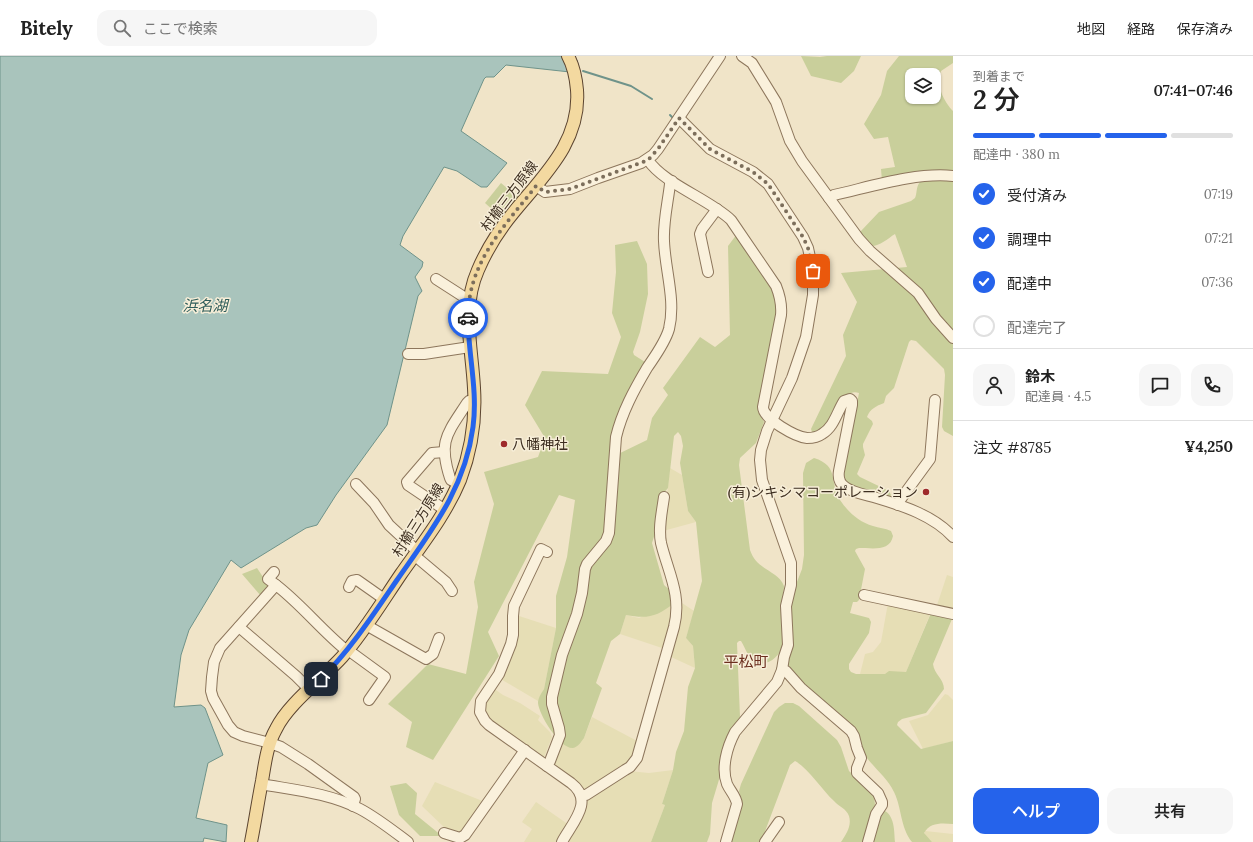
<!DOCTYPE html>
<html lang="ja">
<head>
<meta charset="utf-8">
<style>
  body { margin:0; font-family:Lora,"Noto Sans JP",serif; background:#f6f6f6; color:#222; height:100vh; display:flex; flex-direction:column; font-size:15px; white-space:nowrap }
  * { box-sizing:border-box; margin:0 }
  p { font-size:13px; color:#767676 }
  .icon { flex:none; width:22px; height:22px; fill:none; stroke:currentColor; stroke-width:2; stroke-linecap:round; stroke-linejoin:round }
  .map { position:relative; flex:1; overflow:hidden }
  .details { display:flex; flex-direction:column; background:#fff; width:300px }
  .details>* { flex:none }
  .tools { position:absolute; left:905px; top:12px; display:grid; gap:8px }
  .tools a { display:grid; place-items:center; width:36px; height:36px; border-radius:8px; background:#fff; box-shadow:0 1px 3px #0004; font-size:20px }
  .pin { position:absolute; display:grid; place-items:center; width:34px; height:34px; color:#fff; margin:-17px; border-radius:8px; box-shadow:0 2px 6px #0006 }
  .courier { position:absolute; display:grid; place-items:center; width:40px; height:40px; margin:-20px; border:3px solid #2563eb; border-radius:50%; background:#fff; color:#222; box-shadow:0 1px 5px #0007 }
  .summary em { font-style:normal; font-weight:600 }
  .summary div { display:flex; flex-direction:column-reverse }
  .summary { display:flex; align-items:center; justify-content:space-between; height:68px; padding:0 20px }
  h1 { font-size:26px; font-weight:600; line-height:30px }
  .bar { display:grid; grid-template-columns:repeat(4,1fr); gap:6px 4px; align-content:center; height:48px; padding:0 20px }
  .bar i { height:5px; border-radius:3px; background:#e0e0e0 }
  .bar .on { background:#2563eb }
  .bar p { grid-column:span 4 }
  .line { display:flex; align-items:center; gap:10px; padding:0 20px; border-top:1px solid #e0e0e0 }
  .line div { flex:1 }
  .round { display:grid; place-items:center; flex:none; width:42px; height:42px; border-radius:12px; background:#f6f6f6 }
  ol { padding:0 20px; list-style:none }
  li { display:flex; align-items:center; gap:12px; height:44px }
  li p { margin-inline-start:auto }
  li .icon { padding:4px; border-radius:50%; background:#2563eb; color:#fff; stroke-width:4 }
  li:last-child { color:#767676 }
  li i { width:22px; height:22px; border:2px solid #e0e0e0; border-radius:50% }
  .cta { display:flex; gap:8px; margin-top:auto; padding:8px 20px }
  .cta a { flex:1; height:46px; border-radius:12px; background:#2563eb; color:#fff; font-size:16px; font-weight:600; line-height:46px; text-align:center }
  .cta a+a { background:#f6f6f6; color:#222 }
  header { display:flex; align-items:center; gap:24px; box-sizing:border-box; height:56px; padding:0 20px; background:#fff; border-bottom:1px solid #e0e0e0 }
  header strong { font-size:19px }
  nav { display:flex; gap:22px; margin-inline-start:auto; font-size:14px }
  .search { width:280px; height:36px; background:#f6f6f6; display:flex; align-items:center; gap:10px; box-sizing:border-box; padding:0 14px; border-radius:12px; color:#767676; font-size:15px }
  main { display:flex; flex:1; min-height:0 }
  .map>svg:first-child { display:block }
  .farmland { fill:#e6deb5 }
  .green { fill:#c9cf9b; fill-rule:evenodd }
  .water { fill:#a9c4bc; stroke:#6f938a }
  .lines { fill:none; stroke-linecap:round; stroke-linejoin:round }
  .stream { stroke:#6f938a; stroke-width:2 }
  .minor-casing { stroke:#8d765c; stroke-width:12 }
  .major-casing { stroke:#5b4430; stroke-width:14 }
  .minor { stroke:#faf1dc; stroke-width:10 }
  .major { stroke:#f3d9a0; stroke-width:12 }
  .done { stroke:#7c6e5b; stroke-width:4; stroke-dasharray:0 7.2 }
  .route { stroke:#2563eb; stroke-width:5 }
  .poi-dot { fill:#9e2a2b; stroke:#f7eed8; stroke-width:1.5 }
  .labels { text-anchor:middle; stroke-width:3; stroke-linejoin:round; paint-order:stroke }
  .street-label { font-size:14px; fill:#3d2e20; stroke:#f7eed8 }
  .poi-label { font-size:14px; fill:#3d2e20; stroke:#f7eed8; text-anchor:start }
  .water-label { font-size:15px; font-style:italic; fill:#2f5d5a; stroke:#f7eed8 }
  .neighbourhood-label { font-size:15px; fill:#6b2e1e; stroke:#f7eed8 }
</style>
</head>
<body>
<header>
<strong>Bitely</strong>
<div class="search"><svg class="icon" aria-label="search" viewBox="0 0 24 24"><circle cx="10" cy="10" r="6"/><path d="M15 15l6 6"/></svg>ここで検索</div>
<nav><a>地図</a><a>経路</a><a>保存済み</a></nav>
</header>
<main>
<div class="map">
<svg width="953" height="786" viewBox="0 0 953 786">
  <rect width="100%" height="100%" fill="#f0e4c8"/>
  <!-- farmland -->
  <g class="farmland">
    <polygon points="670,412 682,419 688,455 696,466 663,475"/>
    <polygon points="947,519 953,521 953,555 936,552"/>
    <polygon points="679,545 694,555 686,582 693,590 695,612 669,600"/>
    <polygon points="674,547 665,593 620,578 626,559 639,562"/>
    <polygon points="888,547 931,556 906,616 885,618 860,618 865,598 873,596 881,586"/>
    <polygon points="516,559 556,572 544,633 538,645 499,622"/>
    <polygon points="493,632 503,639 520,647 540,660 538,664 550,676 552,681 543,704 484,660 486,642"/>
    <polygon points="945,638 948,639 953,644 953,685 923,693 909,665 928,659"/>
    <polygon points="592,661 639,686 632,705 583,735 553,708 561,687 584,682"/>
    <polygon points="673,714 662,748 665,749 651,786 565,786 585,744 629,715 649,717"/>
    <polygon points="435,726 485,746 462,779 445,772 422,750"/>
    <polygon points="536,746 569,769 559,786 524,786 532,773 522,766"/>
    <polygon points="925,775 953,778 953,786 932,786 925,780 924,778"/>
  </g>
  <!-- green -->
  <g class="green">
    <polygon points="801,0 820,1 827,0 861,0 854,15 841,27 811,20"/>
    <path d="M899 0H953V7L941 15C935 28 944 46 953 55V116L882 125 881 113 895 111 888 81 874 83 864 68 881 39 887 15ZM912 19H934V41H912Z"/>
    <path d="M953 123V380L944 375 942 371 945 319 944 313 916 285 911 284 909 286 894 332 886 340 884 347C876 350 870 353 867 361L872 365 873 368 863 388V391L865 399 857 418 860 421 889 435 891 439 890 441 851 432 842 423 859 337C843 331 834 362 825 371 823 373 818 375 814 377L812 376 811 373 846 300 843 279 857 246 841 217 907 211 895 178C887 183 879 191 870 190L860 178 861 175 879 156 911 145 915 142C917 138 916 130 920 126 925 121 946 123 953 123Z"/>
    <polygon points="501,127 519,142 502,162 485,147"/>
    <path d="M737 178 773 232 778 251 760 357 764 366 756 387 740 402 739 409 750 494C757 515 778 514 784 530 784 538 781 544 781 552 780 563 785 579 783 589 780 600 767 612 755 606 748 602 745 591 741 585H739L737 587 740 661 721 717 712 747 710 778 707 786H651L665 749 662 748 673 714 676 696 684 675 688 631 695 612 693 590 686 582 702 525 696 466 688 455 680 407 683 390 681 380 678 376 674 380 668 432 663 438 657 471 652 487 664 529 672 536 674 547C657 561 647 563 626 559L620 578 611 585 596 627 602 632 584 682C581 686 578 691 573 692 560 693 539 659 538 647 538 642 541 638 544 633L556 572V540L567 501 575 444 559 439 488 576 499 600 433 704 406 691 412 666 388 648 428 608 466 618 478 551 474 526 494 448 484 416 538 401 545 382 525 349 542 315 608 318 621 281 612 257 616 216 615 189 637 185 647 208 648 238 640 276 633 296 634 299 645 306V309L612 401 647 384 652 362 668 339 663 332 700 281 715 291 730 279 728 190Z"/>
    <path d="M814 402C840 410 829 427 840 444 848 456 859 466 873 470 879 472 885 472 891 475L893 480C890 496 872 492 859 492L856 493 855 495 865 513 859 544 857 546H853L850 557 869 562 871 566 869 577 849 608V613L851 616 856 618H885L889 615 906 616 931 557 951 561 952 563 933 608C934 618 944 623 944 633L926 657 902 663 898 666 897 669 921 693 953 685V768C942 767 930 766 924 777L932 786H912C900 771 902 752 894 736 886 719 868 708 860 691L803 630 787 610 790 544 802 513 804 499 803 417 806 407Z"/>
    <polygon points="257,512 265,524 271,528 261,540 242,518"/>
    <path d="M785 647H793L799 650 837 684 841 691 849 715 874 739 875 749 864 786H841C846 778 852 770 849 760 846 752 839 751 834 745 822 734 808 712 795 705L790 709 761 786H731L742 748 739 735 741 728 774 656 779 651Z"/>
    <polygon points="406,727 417,737 415,758 442,780 420,780 399,759 390,730"/>
    <path d="M883 754C895 759 894 775 895 786H871L879 759Z"/>
  </g>
  <!-- water -->
  <polygon class="water" points="0,0 564,0 577,4 579,17 506,9 494,21 486,21 484,23 461,75 507,107 487,131 481,131 457,115 444,111 403,180 400,189 423,206 422,211 415,221 422,235 418,240 387,369 336,439 317,469 306,472 241,512 231,504 189,574 181,599 174,651 201,649 205,652 223,699 208,707 196,762 227,769 226,786 204,782 203,786 0,786"/>
  <g class="lines">
    <!-- stream -->
    <g class="stream">
      <polyline points="583,15 631,30 652,43"/>
      <polyline points="670,59 672,61"/>
    </g>
    <defs>
      <g id="minor">
        <polyline points="742,0 752,7 776,46 790,85 802,105 859,183 870,195 918,237 936,263 953,282"/>
        <path d="M679 62 710 93 753 116 768 128 803 181 808 192 813 215V239L806 281 792 322 767 375 761 394 760 404 762 424 791 507V529L786 550 788 589 784 601 782 614 777 626 735 676C727 691 721 712 727 728 730 735 736 740 737 748L726 786"/>
        <path d="M648 104C664 128 709 143 731 164L776 230C780 240 782 248 781 259L763 351C763 363 796 381 807 382 812 382 818 381 822 378 834 371 837 356 844 345L850 343 852 345V349L839 415C838 421 839 427 845 431 853 437 867 439 877 442 904 450 934 460 953 481"/>
        <polyline points="536,130 545,136 570,133 598,122 641,107 653,99 658,93 720,0"/>
        <path d="M829 142 834 139C870 131 916 116 953 120"/>
        <polyline points="708,216 700,178 702,173 717,153"/>
        <polyline points="436,223 464,241 469,242"/>
        <polyline points="408,298 424,298 470,291"/>
        <polyline points="444,396 432,397 407,426 408,429 445,454"/>
        <polyline points="356,428 374,447 389,469 417,495"/>
        <path d="M458 428 451 424 450 422C438 385 447 378 467 347L469 345 475 344"/>
        <polyline points="898,449 900,444 930,403 935,344"/>
        <path d="M547 496 541 493 514 550 513 560V579L511 588 499 618 481 645 480 656 485 665 489 669 571 727C595 745 572 767 562 786"/>
        <polyline points="414,499 446,526 452,535"/>
        <polyline points="274,516 268,523 276,529"/>
        <polyline points="349,531 352,525 357,524 384,543"/>
        <polyline points="864,539 953,558"/>
        <polyline points="366,569 426,603 433,598 439,582"/>
        <polyline points="239,571 296,620 310,634"/>
        <polyline points="348,594 385,621 369,644"/>
        <path d="M347 595C322 575 302 549 276 529L220 592 214 606 212 621 211 635 213 642 228 669 234 676 243 680 270 687 281 691 308 708 354 741 355 743 353 750"/>
        <polyline points="782,614 786,615 801,632 851,675 854,680 857,692 861,702 857,712 857,717 878,737 882,746 882,749 876,758 868,786"/>
        <path d="M547 710 550 705 560 679 559 672 552 648V641L562 599 577 558 582 537 585 513 587 508 606 485 609 477 616 381C622 356 634 334 647 312 655 300 665 287 669 273 676 244 665 214 664 185 663 166 668 146 670 128L672 125"/>
        <path d="M261 728C294 734 329 737 360 753 377 762 392 774 408 786"/>
        <path d="M581 739H586L625 714 630 711 637 702 674 571C682 539 668 516 661 487 658 472 662 456 664 441"/>
        <polyline points="444,777 460,782 465,779 525,694"/>
        <polyline points="765,786 779,766"/>
      </g>
      <path id="major" d="M251 786C255 766 258 745 262 725 265 707 267 689 276 673 289 647 321 624 342 601 364 576 382 546 401 518 422 488 446 458 460 424 471 395 476 363 474 332 472 292 461 252 478 214 487 193 499 174 513 157 543 120 581 86 577 34 576 22 574 11 568 0"/>
    </defs>
    <!-- minor casing -->
    <use href="#minor" class="minor-casing"/>
    <!-- major casing -->
    <use href="#major" class="major-casing"/>
    <!-- minor -->
    <use href="#minor" class="minor"/>
    <!-- major -->
    <use href="#major" class="major"/>
  </g>
  <g class="lines">
    <!-- done -->
    <path class="done" d="M468 262C468 206 504 171 536 130L545 136 570 133 648 104 658 93 679 62 710 93 753 116 768 128 803 181 808 192 813 215"/>
    <!-- route -->
    <path class="route" d="M321 623C351 593 373 559 397 524 431 475 465 433 473 371 478 334 468 298 468 262"/>
  </g>
  <!-- markers -->
  <g class="poi-dot">
    <circle cx="504" cy="388" r="4"/>
    <circle cx="926" cy="436" r="4"/>
  </g>
  <g class="labels">
    <!-- street labels -->
    <g class="street-label">
      <text transform="translate(509 140) rotate(-53)" y="5">村櫛三方原線</text>
      <text transform="translate(418 464) rotate(-58)" y="5">村櫛三方原線</text>
    </g>
    <!-- poi labels -->
    <g class="poi-label">
      <text x="512" y="393">八幡神社</text>
      <text x="918" y="441" text-anchor="end">(有)シキシマコーポレーション</text>
    </g>
    <!-- water labels -->
    <g class="water-label">
      <text x="205" y="255">浜名湖</text>
    </g>
    <!-- neighbourhood labels -->
    <g class="neighbourhood-label">
      <text x="746" y="611">平松町</text>
    </g>
  </g>
</svg>
<div class="tools">
<a><svg class="icon" aria-label="layers" viewBox="0 0 24 24"><path d="M12 4l9 5-9 5-9-5zM3 14l9 5 9-5"/></svg></a>
</div>
<div class="pin" style="left:813px;top:215px;background:#ea580c"><svg class="icon" aria-label="bag" viewBox="0 0 24 24"><path d="M5 8h14l-1 12H6zM9 8a3 3 0 0 1 6 0"/></svg></div>
<div class="pin" style="left:321px;top:623px;background:#1f2937"><svg class="icon" aria-label="home" viewBox="0 0 24 24"><path d="M3 11l9-7 9 7M6 9v11h12V9"/></svg></div>
<div class="courier" style="left:468px;top:262px"><svg class="icon" aria-label="car" viewBox="0 0 24 24"><path d="M5 17H2v-5l4-1 3-4h7l3 4 3 1v5h-3M9 17h6M6 11h13"/><circle cx="7" cy="17" r="2"/><circle cx="17" cy="17" r="2"/></svg></div>
</div>
<section class="details">
<div class="summary"><div><h1>2 分</h1><p>到着まで</p></div><em>07:41–07:46</em></div>
<div class="bar"><i class="on"></i><i class="on"></i><i class="on"></i><i></i><p>配達中 · 380 m</p></div>
<ol>
<li><svg class="icon" aria-label="check" viewBox="0 0 24 24"><path d="M5 12l5 5 9-10"/></svg>受付済み<p>07:19</p></li>
<li><svg class="icon" aria-label="check" viewBox="0 0 24 24"><path d="M5 12l5 5 9-10"/></svg>調理中<p>07:21</p></li>
<li><svg class="icon" aria-label="check" viewBox="0 0 24 24"><path d="M5 12l5 5 9-10"/></svg>配達中<p>07:36</p></li>
<li><i></i>配達完了</li>
</ol>
<div class="line" style="height:72px"><a class="round"><svg class="icon" aria-label="person" viewBox="0 0 24 24"><circle cx="12" cy="8" r="4"/><path d="M4 21q1-7 8-7t8 7"/></svg></a><div><b>鈴木</b><p>配達員 · 4.5</p></div><a class="round"><svg class="icon" aria-label="chat" viewBox="0 0 24 24"><path d="M4 5h16v11H9l-5 4z"/></svg></a><a class="round"><svg class="icon" aria-label="phone" viewBox="0 0 24 24"><path d="M5 4h4l2 5-3 2q2 4 5 5l2-3 5 2v4C11 20 4 13 5 4z"/></svg></a></div>
<div class="line" style="height:52px"><div>注文 #8785</div><b>¥4,250</b></div>
<div class="cta"><a>ヘルプ</a><a>共有</a></div>
</section>
</main>
</body>
</html>
